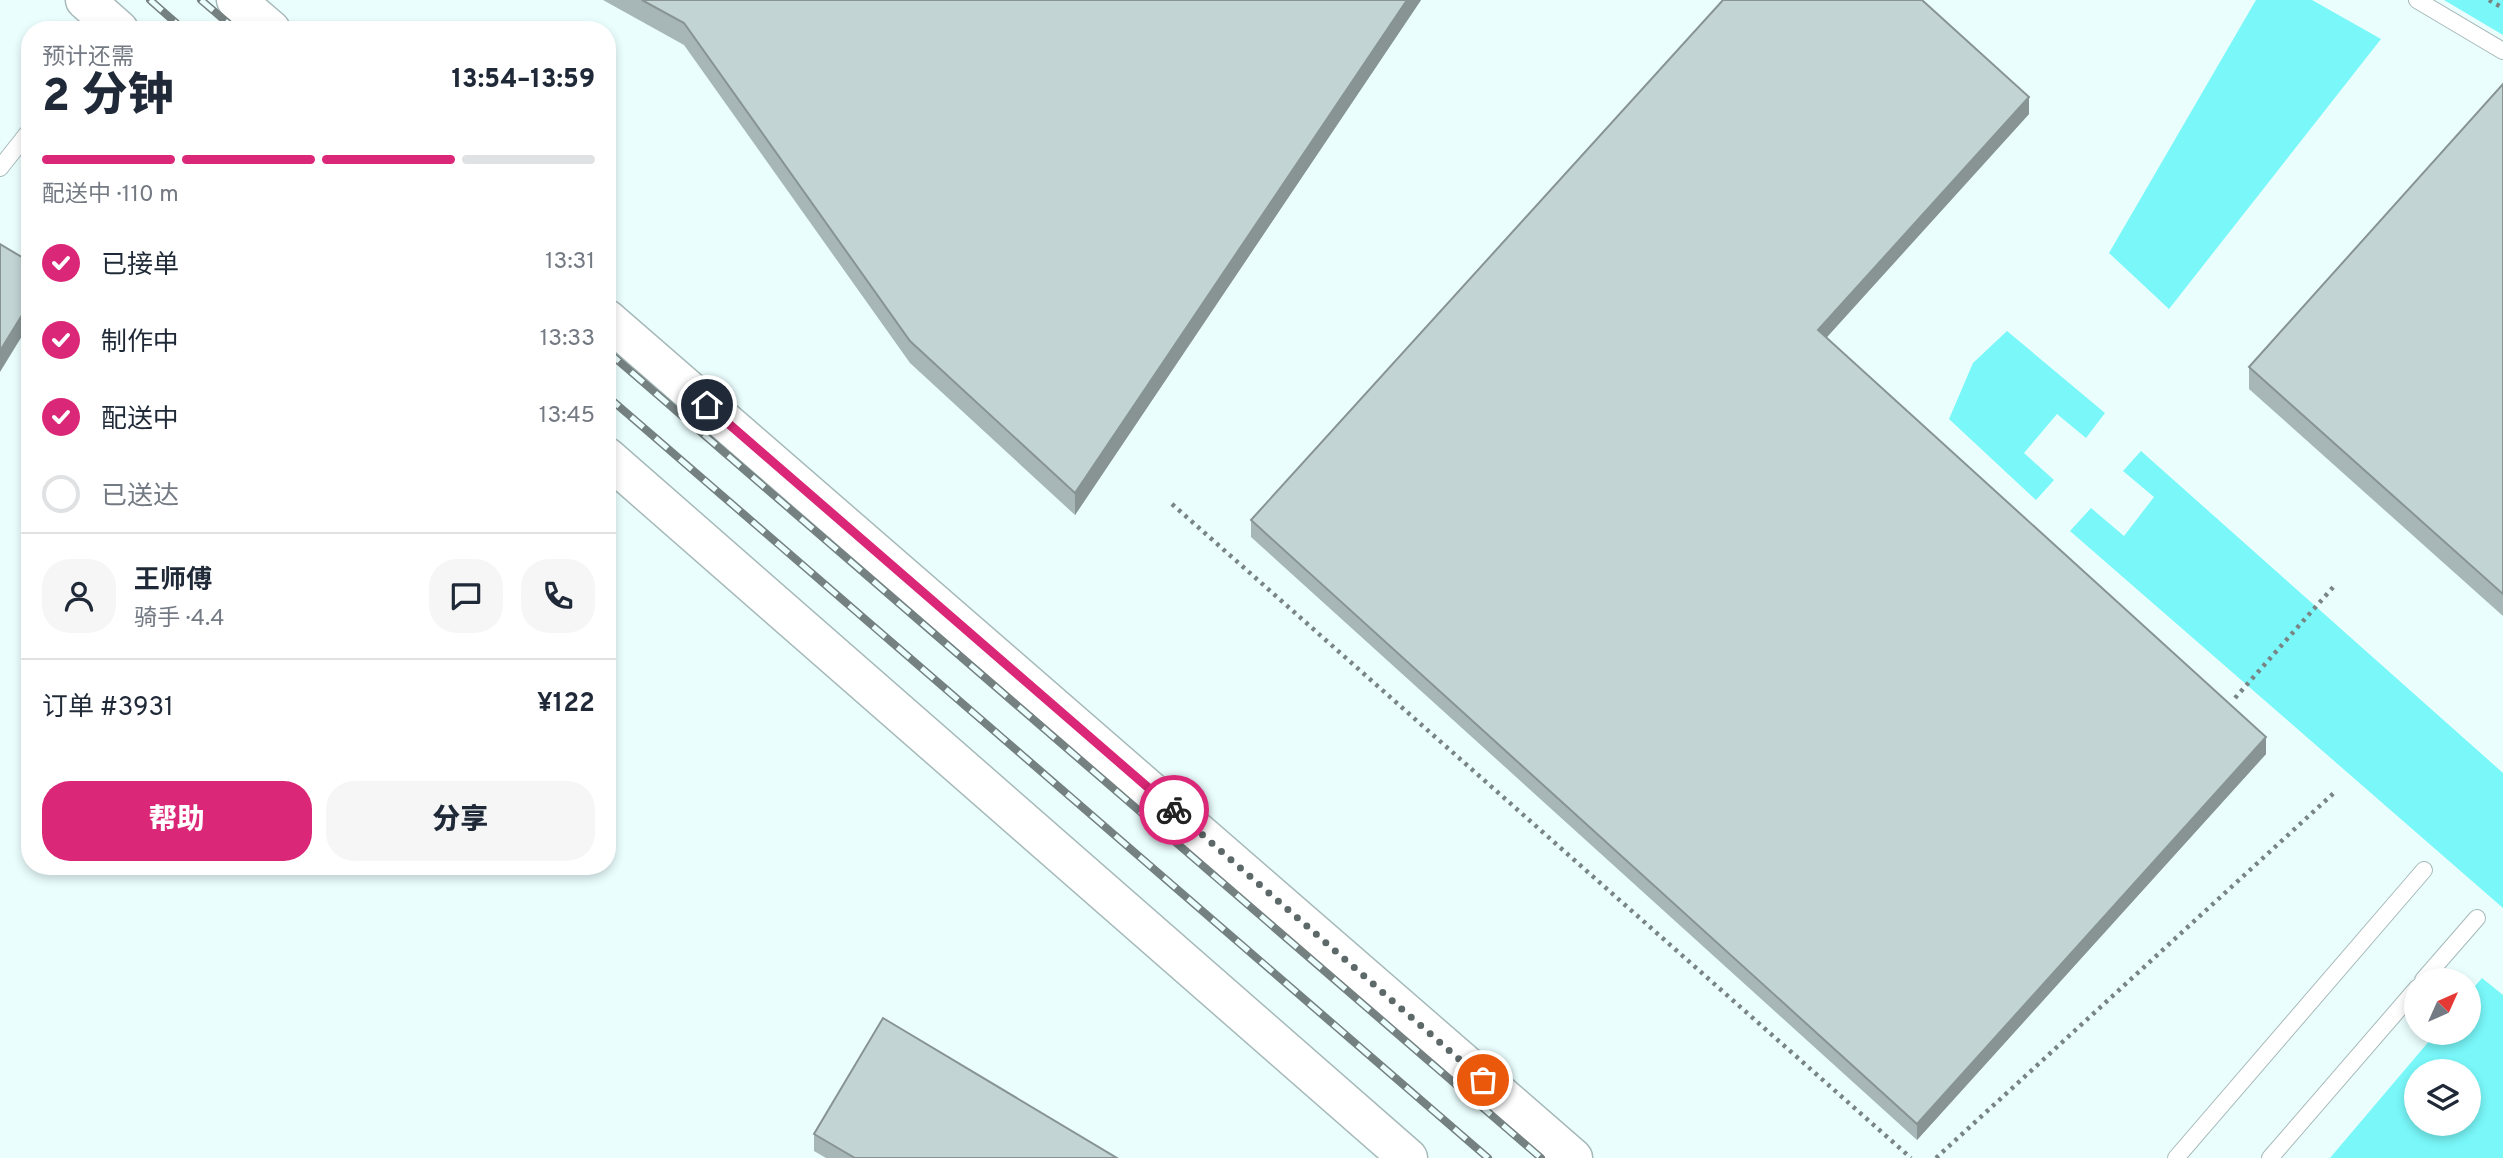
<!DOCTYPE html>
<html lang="zh">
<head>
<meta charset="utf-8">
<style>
  body { margin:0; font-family:Overpass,"Noto Sans SC",sans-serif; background:#f6f6f7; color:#1f2937; height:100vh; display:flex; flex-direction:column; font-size:26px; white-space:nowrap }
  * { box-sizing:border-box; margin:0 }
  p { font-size:23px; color:#747a83 }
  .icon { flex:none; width:38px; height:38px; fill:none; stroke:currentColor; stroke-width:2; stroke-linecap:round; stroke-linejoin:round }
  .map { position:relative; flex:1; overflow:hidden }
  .drawer { position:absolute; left:21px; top:21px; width:595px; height:854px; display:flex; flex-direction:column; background:#fff; border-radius:28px; box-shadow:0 4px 10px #0003 }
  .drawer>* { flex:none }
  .needle { width:46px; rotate:45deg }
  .fabs { position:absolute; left:2404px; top:968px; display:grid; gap:14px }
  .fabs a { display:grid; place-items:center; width:77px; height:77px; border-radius:50%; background:#fff; box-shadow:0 4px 10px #0003; font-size:35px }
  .pin { position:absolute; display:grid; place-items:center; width:60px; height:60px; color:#fff; margin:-30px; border:4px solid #fff; border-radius:50%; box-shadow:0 2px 7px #0007 }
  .courier { position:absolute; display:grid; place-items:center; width:70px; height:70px; margin:-35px; border:5px solid #db2777; border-radius:50%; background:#fff; color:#222; box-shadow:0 2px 9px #0007 }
  .overview em { font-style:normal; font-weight:800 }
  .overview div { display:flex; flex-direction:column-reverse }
  .overview { display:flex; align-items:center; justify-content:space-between; height:119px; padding:0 21px }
  h1 { font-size:46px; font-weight:800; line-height:52px }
  .bar { display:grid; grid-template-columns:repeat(4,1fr); gap:10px 7px; align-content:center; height:84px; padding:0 21px }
  .bar i { height:9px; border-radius:5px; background:#e0e1e3 }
  .bar .selected { background:#db2777 }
  .bar p { grid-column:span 4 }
  .line { display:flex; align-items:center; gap:18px; padding:0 21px; border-top:2px solid #e0e1e3 }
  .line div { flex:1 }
  .round { display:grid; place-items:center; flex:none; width:74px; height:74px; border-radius:28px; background:#f6f6f7 }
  ol { padding:0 21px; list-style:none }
  li { display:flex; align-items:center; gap:21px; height:77px }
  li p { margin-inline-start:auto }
  li .icon { padding:7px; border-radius:50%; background:#db2777; color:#fff; stroke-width:4 }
  li:last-child { color:#747a83 }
  li i { width:38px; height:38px; border:4px solid #e0e1e3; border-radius:50% }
  .primary-button { display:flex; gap:14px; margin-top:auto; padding:14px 21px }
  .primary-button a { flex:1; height:80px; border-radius:28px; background:#db2777; color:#fff; font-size:28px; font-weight:800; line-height:80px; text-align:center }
  .primary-button a+a { background:#f6f6f7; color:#1f2937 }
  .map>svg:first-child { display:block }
  .green { fill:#79f7f9; fill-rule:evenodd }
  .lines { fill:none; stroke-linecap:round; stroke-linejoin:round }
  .lane-casing { stroke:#a7b9b9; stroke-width:18 }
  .secondary-casing { stroke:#a7b9b9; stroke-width:41 }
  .path { stroke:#798585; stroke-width:4.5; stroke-dasharray:3.5 5; stroke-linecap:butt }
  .lane { stroke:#fff; stroke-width:16 }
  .secondary { stroke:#fff; stroke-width:38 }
  .rail-casing { stroke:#758080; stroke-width:8 }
  .rail { stroke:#ebfefe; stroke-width:5; stroke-dasharray:16; stroke-linecap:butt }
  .wall { fill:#a7b6b6 }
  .shaded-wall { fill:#889494 }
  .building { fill:#c2d4d4; stroke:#889494; stroke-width:2 }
  .done { stroke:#5d6868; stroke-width:7; stroke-dasharray:0 12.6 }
  .route { stroke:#db2777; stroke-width:9 }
</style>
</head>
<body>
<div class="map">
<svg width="2503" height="1158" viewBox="0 0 2503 1158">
  <rect width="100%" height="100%" fill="#ebfefe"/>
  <!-- green -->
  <g class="green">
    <polygon points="2256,0 2312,0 2381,39 2169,309 2109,253"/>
    <polygon points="2444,0 2503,0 2503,35"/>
    <polygon points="2007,331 2105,413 2086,438 2057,414 2024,453 2054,480 2036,500 1949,419 1973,363"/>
    <polygon points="2141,451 2503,773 2503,908 2070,531 2091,508 2124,536 2154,497 2123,471"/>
    <path d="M2482 978 2503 995V1158H2330L2436 1033 2469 1032V993ZM2417 1071H2469V1124H2417Z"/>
  </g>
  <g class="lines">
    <defs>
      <g id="lane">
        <polyline points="2417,0 2503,51"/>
        <polyline points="0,168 30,130"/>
        <polyline points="2423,980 2477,918"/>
        <polyline points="2176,1158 2424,870"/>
        <polyline points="2270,1158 2417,988"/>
      </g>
      <g id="secondary">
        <polyline points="85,0 119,30"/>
        <polyline points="236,0 271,30"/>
        <polyline points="607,319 1573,1158"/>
        <polyline points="607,457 1408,1158"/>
      </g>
    </defs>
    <!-- lane casing -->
    <use href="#lane" class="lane-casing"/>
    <!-- secondary casing -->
    <use href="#secondary" class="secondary-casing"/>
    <!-- path -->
    <g class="path">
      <polyline points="2489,0 2503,8"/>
      <polyline points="1172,504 1911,1158"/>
      <polyline points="2235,698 2335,585"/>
      <polyline points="1936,1158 2336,791"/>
    </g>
    <!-- lane -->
    <use href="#lane" class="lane"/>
    <!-- secondary -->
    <use href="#secondary" class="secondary"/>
    <defs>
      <g id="rail">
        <polyline points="150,0 184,30"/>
        <polyline points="201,0 236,30"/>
        <polyline points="607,351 1541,1158"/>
        <polyline points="607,396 1488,1158"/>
      </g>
    </defs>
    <!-- rail casing -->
    <use href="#rail" class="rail-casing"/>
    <!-- rail -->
    <use href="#rail" class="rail"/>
  </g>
  <!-- wall -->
  <g class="wall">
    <polygon points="603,0 1421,0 1075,515 910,363 684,45"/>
    <polygon points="2503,84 2503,616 2249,389 2249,367"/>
    <polygon points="2029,114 1826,338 2266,754 1917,1140 1251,537 1251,520"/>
    <polygon points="814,1134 1117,1158 826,1158 814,1151"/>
  </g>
  <!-- shaded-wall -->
  <g class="shaded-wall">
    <polygon points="1407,0 1421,0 1075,515 1075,493"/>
    <polygon points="2029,97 2029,114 1818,347 1818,330"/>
    <polygon points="30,302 30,323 0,372 0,351"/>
    <polygon points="2266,737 2266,754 1917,1140 1917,1124"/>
  </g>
  <!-- building -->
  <g class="building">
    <polygon points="642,0 1407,0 1075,493 910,341 684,23"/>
    <polygon points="1723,0 1922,0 2029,97 1818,330 2266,737 1917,1124 1251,520"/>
    <polygon points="2503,84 2503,594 2249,367"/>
    <polygon points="0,244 30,262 30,302 0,351"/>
    <polygon points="883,1018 1117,1158 855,1158 814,1134"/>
  </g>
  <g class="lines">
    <!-- done -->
    <polyline class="done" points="1174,810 1483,1080"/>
    <!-- route -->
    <polyline class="route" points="707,405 1174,810"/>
  </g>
</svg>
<div class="fabs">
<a><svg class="needle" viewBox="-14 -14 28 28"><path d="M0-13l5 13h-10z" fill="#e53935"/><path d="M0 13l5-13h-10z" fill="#747a83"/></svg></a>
<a><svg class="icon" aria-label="layers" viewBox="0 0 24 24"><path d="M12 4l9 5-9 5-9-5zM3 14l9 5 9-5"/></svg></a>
</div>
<div class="pin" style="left:1483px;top:1080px;background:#ea580c"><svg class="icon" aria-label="bag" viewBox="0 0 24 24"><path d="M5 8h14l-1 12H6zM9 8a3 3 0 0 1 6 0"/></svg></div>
<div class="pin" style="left:707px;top:405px;background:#1f2937"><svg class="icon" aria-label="home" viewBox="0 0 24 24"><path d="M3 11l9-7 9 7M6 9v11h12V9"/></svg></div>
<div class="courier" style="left:1174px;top:810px"><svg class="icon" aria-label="bike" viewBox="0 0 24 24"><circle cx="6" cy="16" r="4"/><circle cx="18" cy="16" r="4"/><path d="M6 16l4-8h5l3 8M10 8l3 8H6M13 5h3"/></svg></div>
<section class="drawer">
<div class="overview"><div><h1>2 分钟</h1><p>预计还需</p></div><em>13:54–13:59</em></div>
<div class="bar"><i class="selected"></i><i class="selected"></i><i class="selected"></i><i></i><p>配送中 · 110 m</p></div>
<ol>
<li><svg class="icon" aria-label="check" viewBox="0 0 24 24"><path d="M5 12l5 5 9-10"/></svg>已接单<p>13:31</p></li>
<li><svg class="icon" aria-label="check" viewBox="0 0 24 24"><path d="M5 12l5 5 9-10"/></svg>制作中<p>13:33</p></li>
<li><svg class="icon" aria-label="check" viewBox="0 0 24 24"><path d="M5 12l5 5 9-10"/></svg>配送中<p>13:45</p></li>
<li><i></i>已送达</li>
</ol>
<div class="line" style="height:126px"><a class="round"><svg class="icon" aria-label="person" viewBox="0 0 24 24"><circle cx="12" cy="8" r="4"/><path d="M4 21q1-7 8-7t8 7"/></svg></a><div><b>王师傅</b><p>骑手 · 4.4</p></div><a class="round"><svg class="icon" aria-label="chat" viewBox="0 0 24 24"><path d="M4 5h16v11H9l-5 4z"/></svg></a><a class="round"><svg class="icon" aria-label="phone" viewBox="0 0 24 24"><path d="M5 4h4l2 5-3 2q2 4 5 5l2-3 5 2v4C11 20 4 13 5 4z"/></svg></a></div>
<div class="line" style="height:91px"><div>订单 #3931</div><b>¥122</b></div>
<div class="primary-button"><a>帮助</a><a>分享</a></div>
</section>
</div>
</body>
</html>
